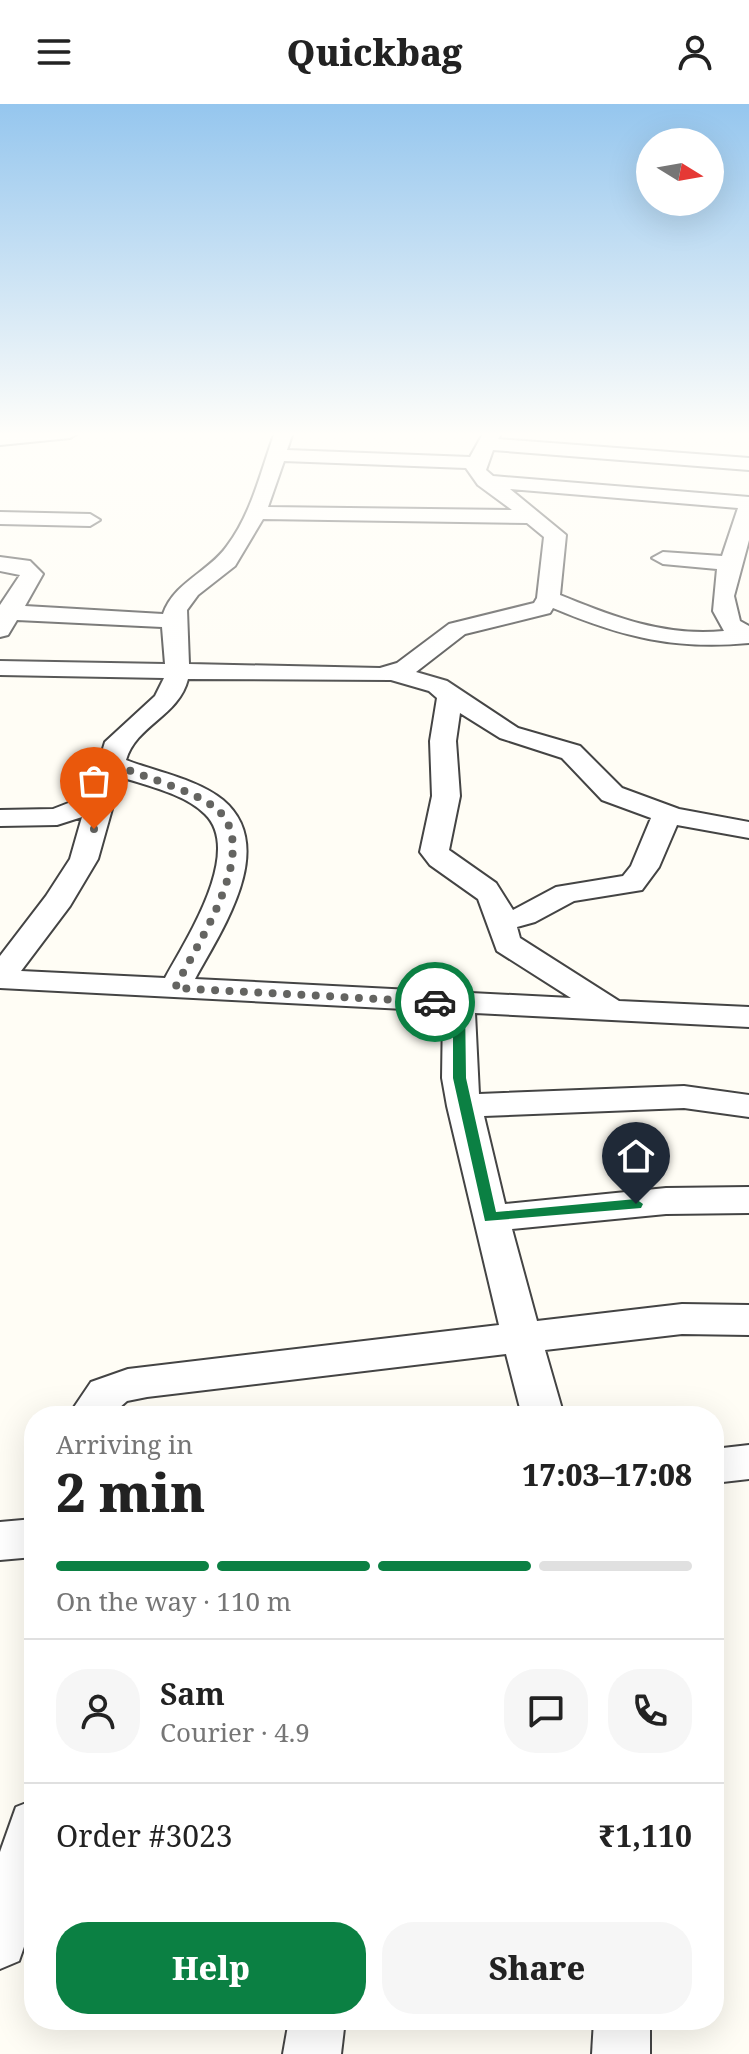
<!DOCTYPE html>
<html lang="en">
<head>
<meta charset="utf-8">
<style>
  body { margin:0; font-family:"Noto Serif",serif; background:#f6f6f6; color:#222; height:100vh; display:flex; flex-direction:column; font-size:30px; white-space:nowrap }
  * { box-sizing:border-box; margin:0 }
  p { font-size:26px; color:#767676 }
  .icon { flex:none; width:44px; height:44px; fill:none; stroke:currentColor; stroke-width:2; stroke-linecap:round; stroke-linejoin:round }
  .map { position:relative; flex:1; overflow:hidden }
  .side { position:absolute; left:24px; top:1302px; width:700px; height:624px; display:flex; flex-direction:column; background:#fff; border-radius:32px; box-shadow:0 8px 32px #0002 }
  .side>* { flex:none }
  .needle { width:52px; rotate:101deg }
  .buttons { position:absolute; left:636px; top:24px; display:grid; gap:16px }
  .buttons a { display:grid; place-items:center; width:88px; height:88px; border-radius:50%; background:#fff; box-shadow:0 8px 32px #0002; font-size:40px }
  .pin { position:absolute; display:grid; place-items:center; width:68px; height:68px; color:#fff; margin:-82px -34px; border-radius:50% 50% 50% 0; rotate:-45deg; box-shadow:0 0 8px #0007 }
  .pin .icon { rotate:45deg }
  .courier { position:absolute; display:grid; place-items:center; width:80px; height:80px; margin:-40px; border:6px solid #0b8043; border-radius:50%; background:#fff; color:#222; box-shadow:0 2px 10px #0007 }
  .head em { font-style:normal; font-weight:800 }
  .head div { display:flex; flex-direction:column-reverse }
  .head { display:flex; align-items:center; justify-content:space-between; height:136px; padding:0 32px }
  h1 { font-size:52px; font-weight:800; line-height:60px }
  .bar { display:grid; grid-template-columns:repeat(4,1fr); gap:12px 8px; align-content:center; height:96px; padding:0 32px }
  .bar i { height:10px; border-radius:6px; background:#e0e0e0 }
  .bar .selected { background:#0b8043 }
  .bar p { grid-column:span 4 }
  .line { display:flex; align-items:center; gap:20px; padding:0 32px; border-top:2px solid #e0e0e0 }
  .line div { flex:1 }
  .round { display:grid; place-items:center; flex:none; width:84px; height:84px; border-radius:32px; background:#f6f6f6 }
  .cta { display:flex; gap:16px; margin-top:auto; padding:16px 32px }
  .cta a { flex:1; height:92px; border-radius:32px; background:#0b8043; color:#fff; font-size:32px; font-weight:800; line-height:92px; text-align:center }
  .cta a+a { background:#f6f6f6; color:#222 }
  header { display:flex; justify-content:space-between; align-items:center; height:104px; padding:0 32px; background:#fff; font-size:36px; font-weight:800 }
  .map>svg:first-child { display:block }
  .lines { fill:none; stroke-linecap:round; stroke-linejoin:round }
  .street-casing { stroke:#444; stroke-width:4 }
  .street { fill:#fff; fill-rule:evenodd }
  .route { fill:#0b8043 }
  .done { stroke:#646461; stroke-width:8; stroke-dasharray:0 14.4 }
</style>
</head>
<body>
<header><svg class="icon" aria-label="menu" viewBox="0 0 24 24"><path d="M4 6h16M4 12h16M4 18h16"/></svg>Quickbag<svg class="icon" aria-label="person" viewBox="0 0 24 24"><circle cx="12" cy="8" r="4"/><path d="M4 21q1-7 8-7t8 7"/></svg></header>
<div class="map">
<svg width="749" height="1950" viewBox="0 0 749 1950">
  <rect width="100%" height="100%" fill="#fffdf5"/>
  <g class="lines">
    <defs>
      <g id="street">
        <polygon points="18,328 79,328 70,334 0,341 0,329"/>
        <path d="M275 328H293L287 346 470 353 484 328H502L498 335 749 354V366L493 346 486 366 493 372 749 393V436L734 492 740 517 749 522V539C674 546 622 533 553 504L550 509 465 530 416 568 447 577 518 624 580 642 622 684 679 705 749 718V734L677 721 659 763 642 786 574 797 535 818 517 823 520 834 619 897 749 903V923L475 909 479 990 684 982 749 991V1013L684 1004 484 1012 505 1100 666 1084 749 1083V1109L666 1110 512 1125 537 1217 682 1200 749 1201V1231L682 1230 545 1246 564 1312H522L506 1250 147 1293 127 1297 110 1312H68L91 1278 128 1265 499 1221 447 1002 442 974 443 907 0 884V852L46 792 70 755 82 713 57 721 0 722V706L53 705 89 691 105 638 155 592 164 574 0 571V557L165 560 162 523 17 516 8 531 0 533V501L20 471 0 467V453L30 457 43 470 25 502 163 510C174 478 209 468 227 442 252 409 261 366 275 328ZM284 357 466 364 478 381 512 406 268 403ZM510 385 738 404 722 452 663 448 652 454 663 460 717 465 713 507 724 527C665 533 614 513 560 491L566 431ZM263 415 527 419 544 433 537 494 534 499 449 520 397 559 380 564 189 560 187 506 198 491 235 462ZM188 575 391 576 429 587 437 594 430 637 432 692 420 748 430 761 478 795 497 847 571 894 195 875C221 827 279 743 223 696 197 675 157 668 126 656 136 621 179 612 188 575ZM460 609 500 634 562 654 602 696 651 714 631 762 623 772 556 783 513 806 496 779 449 746 460 692 456 637ZM121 673C148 682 185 690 205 710 244 748 185 837 165 874L21 867 70 802 98 755Z"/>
        <polygon points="0,408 90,410 100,416 90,422 0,420"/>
        <polygon points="749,1341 749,1375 714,1379 714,1345"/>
        <polygon points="34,1415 34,1453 0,1456 0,1418"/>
        <polygon points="34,1696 34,1814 19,1857 0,1865 0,1748 16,1703"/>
        <polygon points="289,1916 345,1916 341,1950 283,1950"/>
        <polygon points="594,1916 650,1916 650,1950 592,1950"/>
      </g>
    </defs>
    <!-- street casing -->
    <use href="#street" class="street-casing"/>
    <!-- street -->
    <use href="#street" class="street"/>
  </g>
  <!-- sky -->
  <linearGradient id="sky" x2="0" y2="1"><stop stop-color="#95c6ee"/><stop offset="0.55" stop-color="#fffefa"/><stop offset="1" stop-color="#fffefa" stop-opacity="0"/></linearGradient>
  <rect width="749" height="601" fill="url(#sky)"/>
  <!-- route -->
  <polygon class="route" points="435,894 465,899 466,974 496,1108 636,1095 643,1100 641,1104 485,1117 453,974 453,902 430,900 429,898"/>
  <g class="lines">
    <!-- done -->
    <path class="done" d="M94 725 113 660C141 672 192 686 214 703 266 741 196 841 175 884L435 898"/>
  </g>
</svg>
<div class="buttons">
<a><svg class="needle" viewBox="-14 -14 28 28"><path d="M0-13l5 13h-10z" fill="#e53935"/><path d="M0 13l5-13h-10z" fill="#767676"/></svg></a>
</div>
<div class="pin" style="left:94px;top:725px;background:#ea580c"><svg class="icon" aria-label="bag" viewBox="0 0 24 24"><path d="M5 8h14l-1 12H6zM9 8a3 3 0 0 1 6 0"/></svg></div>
<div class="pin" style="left:636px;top:1100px;background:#1f2937"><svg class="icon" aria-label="home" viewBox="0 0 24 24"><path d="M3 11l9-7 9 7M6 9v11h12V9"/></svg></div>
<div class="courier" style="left:435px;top:898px"><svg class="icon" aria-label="car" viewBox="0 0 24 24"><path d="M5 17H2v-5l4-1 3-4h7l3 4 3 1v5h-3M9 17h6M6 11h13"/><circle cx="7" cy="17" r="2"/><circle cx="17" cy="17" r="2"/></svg></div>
<section class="side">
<div class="head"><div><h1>2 min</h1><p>Arriving in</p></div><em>17:03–17:08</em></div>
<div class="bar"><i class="selected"></i><i class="selected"></i><i class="selected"></i><i></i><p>On the way · 110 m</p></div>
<div class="line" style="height:144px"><a class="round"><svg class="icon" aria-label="person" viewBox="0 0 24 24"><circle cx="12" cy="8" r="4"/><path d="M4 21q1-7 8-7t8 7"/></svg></a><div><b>Sam</b><p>Courier · 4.9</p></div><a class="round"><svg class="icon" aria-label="chat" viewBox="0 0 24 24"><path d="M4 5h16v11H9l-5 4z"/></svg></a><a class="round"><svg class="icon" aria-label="phone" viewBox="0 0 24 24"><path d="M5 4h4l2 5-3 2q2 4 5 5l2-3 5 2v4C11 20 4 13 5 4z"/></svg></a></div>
<div class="line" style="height:104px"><div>Order #3023</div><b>₹1,110</b></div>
<div class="cta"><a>Help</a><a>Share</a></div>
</section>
</div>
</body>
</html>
